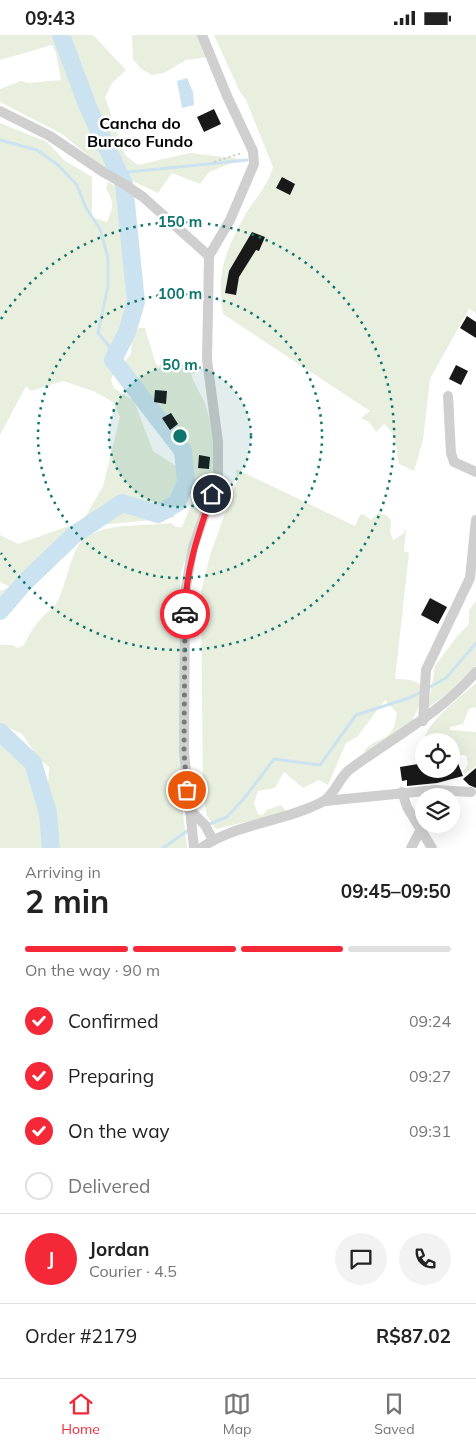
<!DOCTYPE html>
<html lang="en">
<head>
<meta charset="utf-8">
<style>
  body { margin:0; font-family:Mulish,sans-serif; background:#f2f2f2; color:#222; height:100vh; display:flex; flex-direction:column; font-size:19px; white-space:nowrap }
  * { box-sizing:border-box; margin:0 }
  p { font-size:16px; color:#767676 }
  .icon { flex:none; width:28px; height:28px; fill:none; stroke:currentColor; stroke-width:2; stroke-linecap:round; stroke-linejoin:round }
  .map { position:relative; height:813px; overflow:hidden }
  .details { display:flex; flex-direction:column; background:#fff; flex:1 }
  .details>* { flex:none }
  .controls { position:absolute; left:415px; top:698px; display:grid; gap:10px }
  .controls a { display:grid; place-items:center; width:45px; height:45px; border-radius:50%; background:#fff; box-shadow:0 5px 20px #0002; font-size:25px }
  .pin { position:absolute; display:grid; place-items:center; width:42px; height:42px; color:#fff; margin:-21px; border:2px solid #fff; border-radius:50%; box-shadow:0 1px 5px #0007 }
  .courier { position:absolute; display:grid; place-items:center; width:50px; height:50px; margin:-25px; border:4px solid #f52837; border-radius:50%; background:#fff; color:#222; box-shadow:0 1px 6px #0007 }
  .overview em { font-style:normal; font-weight:700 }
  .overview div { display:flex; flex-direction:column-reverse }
  .overview { display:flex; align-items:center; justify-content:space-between; height:85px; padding:0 25px }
  h1 { font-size:32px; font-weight:700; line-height:38px }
  .bar { display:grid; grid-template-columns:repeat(4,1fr); gap:8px 5px; align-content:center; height:60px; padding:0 25px }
  .bar i { height:6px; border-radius:4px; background:#e0e0e0 }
  .bar .active { background:#f52837 }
  .bar p { grid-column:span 4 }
  .line { display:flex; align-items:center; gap:12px; padding:0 25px; border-top:1px solid #e0e0e0 }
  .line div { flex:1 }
  .round { display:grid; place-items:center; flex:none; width:52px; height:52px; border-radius:26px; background:#f2f2f2 }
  ol { padding:0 25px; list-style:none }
  li { display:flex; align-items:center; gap:15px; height:55px }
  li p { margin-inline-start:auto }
  li .icon { padding:5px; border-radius:50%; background:#f52837; color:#fff; stroke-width:4 }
  li:last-child { color:#767676 }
  li i { width:28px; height:28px; border:2px solid #e0e0e0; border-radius:50% }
  .status { display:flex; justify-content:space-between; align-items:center; height:35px; padding:0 25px; background:#fff; direction:ltr }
  .status svg { height:14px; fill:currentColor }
  .menu { display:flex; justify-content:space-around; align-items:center; height:70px; border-top:1px solid #e0e0e0; background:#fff; font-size:14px; color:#767676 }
  .menu a { display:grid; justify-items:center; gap:2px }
  .menu .active { color:#f52837 }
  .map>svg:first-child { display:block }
  .green { fill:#e8efdf }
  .water { fill:#cbe2f0 }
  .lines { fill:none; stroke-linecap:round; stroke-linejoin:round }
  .stream { stroke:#cbe2f0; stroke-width:3 }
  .river { stroke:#cbe2f0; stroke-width:18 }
  .building { fill:#191919 }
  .path { stroke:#cfcfcf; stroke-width:2; stroke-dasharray:2.5 2.5; stroke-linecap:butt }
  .minor { stroke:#cfcfcf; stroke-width:10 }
  .done { stroke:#7a7a7a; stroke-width:5; stroke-dasharray:0 9 }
  .route { stroke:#f52837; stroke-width:6 }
  .ring { fill:none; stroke:#0f766e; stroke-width:2.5; stroke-dasharray:2.5 5 }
  .labels { text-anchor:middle; stroke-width:5; stroke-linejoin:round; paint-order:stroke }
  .neighbourhood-label { font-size:16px; font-weight:bold; fill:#000; stroke:#fff }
  .centre { fill:#0f766e; stroke:#fff; stroke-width:2.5 }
  .ring-label { font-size:15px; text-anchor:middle; font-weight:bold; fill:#0f766e; stroke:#fff; stroke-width:5; stroke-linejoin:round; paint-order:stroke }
</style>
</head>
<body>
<div class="status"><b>09:43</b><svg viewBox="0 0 49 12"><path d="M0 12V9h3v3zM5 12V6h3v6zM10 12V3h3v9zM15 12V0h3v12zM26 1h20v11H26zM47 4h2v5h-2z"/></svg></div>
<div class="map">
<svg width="476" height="813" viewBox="0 0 476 813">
  <rect width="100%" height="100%" fill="#fff"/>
  <!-- green -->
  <g class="green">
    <polygon points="0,0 93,0 126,35 112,48 105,62 125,120 138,130 190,118 242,124 209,137 200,149 172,138 158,158 102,132 62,99 0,67 0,54 21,46 28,48 61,45 56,18 52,10 0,25"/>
    <polygon points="132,0 200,0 209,22 186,25 164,38 152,40 141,34 133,24"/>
    <path d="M214 0H476V278L469 274 430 344 423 405 414 436 399 429C396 415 397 399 384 389L376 397 369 387 361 383 370 376 223 279C216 239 225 217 244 182 255 163 266 154 273 132L246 65 240 57Z"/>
    <path d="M0 88 47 107 64 125 92 142V182L107 187C113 171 115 169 106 154L108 147 122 154 133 228 131 292 111 345 114 353 134 366 153 416 176 431 182 447 181 471 173 483 100 490 74 505 56 526 34 539 28 555 0 582V556L10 552 0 547V500L18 509 83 486 103 451 120 382 113 367 93 356 63 346 31 356 26 351 0 400Z"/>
    <path d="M139 293H145L156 329 159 331 176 323 190 334 193 345 205 368 210 386 213 405V435L211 454 181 537 179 567 183 778 187 813H59L60 806 53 807 50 798 56 780 48 752 49 732 39 724 22 699 0 689V610H12L18 613 24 610C30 597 36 589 45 579 48 576 52 576 54 572 65 555 67 533 76 515 89 485 144 492 171 488L176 492H182L192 468 193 451 181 425 173 418 168 402 156 391 136 361 119 345V335L131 318 132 299Z"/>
    <path d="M236 434 355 491 360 480 363 479 371 485 378 478 386 480 391 485 390 497 393 505 403 499 406 493 404 516 409 518 395 644C420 644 430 649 417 675 415 680 412 688 408 692 396 701 381 708 368 716L363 717C381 696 392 712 397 678L385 665 357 702 346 708 328 750 319 745 303 753 284 737 275 753 258 756 254 768 258 779 262 780 267 775 281 770 287 777 216 794 207 781 203 759 201 557 210 520 237 445Z"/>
    <polygon points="476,566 476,631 472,639 428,673 435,631 455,604 469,589 469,575"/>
    <path d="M476 648V673L474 672 469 674 463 689 450 692V695L476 697V731L465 739 463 737 468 729 466 720H451V706H424V708C423 689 462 661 476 648Z"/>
    <polygon points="0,699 37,734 52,782 47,788 43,813 0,813"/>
  </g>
  <!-- water -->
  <polygon class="water" points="187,43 193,57 194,70 182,73 177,46"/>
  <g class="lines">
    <!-- stream -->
    <g class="stream">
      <polyline points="0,105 37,115 58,130 77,150 86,173 100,194 108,223 108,251 98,298 109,311 113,325"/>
      <polyline points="119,138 247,125"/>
      <polyline points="428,653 446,643 476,608"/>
      <polyline points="207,790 227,782 246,761 274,724 320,730 356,680 409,663 423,656"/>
      <polyline points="163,813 190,794"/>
    </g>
    <!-- river -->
    <g class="river">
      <polyline points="0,576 24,548 74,500 122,468 158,479 177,468 186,447 183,416 113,325 127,297 136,267 124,149 88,72 61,0"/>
      <polyline points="0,697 33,728 48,778 51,813"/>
    </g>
  </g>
  <!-- building -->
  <g class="building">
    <polygon points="214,74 221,89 204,97 197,82"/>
    <polygon points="282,142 295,149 290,160 276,153"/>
    <polygon points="252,197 265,202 259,216 256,215 239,242 236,260 225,258 229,236"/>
    <polygon points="467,281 476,287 476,303 460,293"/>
    <polygon points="456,330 468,336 461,350 449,344"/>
    <polygon points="155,355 167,356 166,369 154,367"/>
    <polygon points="171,378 178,389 170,395 162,383"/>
    <polygon points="199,420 210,422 209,434 198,433"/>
    <polygon points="430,563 447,572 438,589 421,580"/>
    <polygon points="452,713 463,741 437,748 407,751 407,745 402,746 400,732 424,728 424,734 451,734"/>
    <polygon points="476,733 476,753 469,750 463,744"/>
  </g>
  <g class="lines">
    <!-- path -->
    <g class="path">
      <polyline points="214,127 242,118"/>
      <polyline points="193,338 198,332"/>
    </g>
    <!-- minor -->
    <g class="minor">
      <polyline points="0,76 50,101 103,137 124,149 143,162 209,221"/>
      <polyline points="448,361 451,418 454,427 476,437"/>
      <polyline points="423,686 426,635 470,543 476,485"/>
      <polyline points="402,757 407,772 432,813"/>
      <polyline points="325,766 436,755 471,757"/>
      <polyline points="189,774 205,790 213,805"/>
      <polyline points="194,813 184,717 185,558 193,512 218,442 218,407 207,325 209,221 230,185 254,129 253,116 227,61 202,0"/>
      <path d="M201 813C237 788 284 787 322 767 334 761 339 743 349 735 392 703 441 678 476 637"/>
      <polyline points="411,813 420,796"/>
    </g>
  </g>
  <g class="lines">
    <!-- done -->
    <polyline class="done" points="185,579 184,717 187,755"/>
    <!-- route -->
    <path class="route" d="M185 579C185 537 198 499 212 459"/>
  </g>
  <!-- distance rings -->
  <circle cx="180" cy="401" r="71" fill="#0f766e" fill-opacity=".12"/>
  <g class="ring">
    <circle cx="180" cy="401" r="71"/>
    <circle cx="180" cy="401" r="142"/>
    <path d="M1 284A214 214 0 1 1 1 518"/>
  </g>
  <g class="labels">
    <!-- neighbourhood labels -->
    <g class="neighbourhood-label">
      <text x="140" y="94">Cancha do<tspan x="140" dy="18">Buraco Fundo</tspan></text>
    </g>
  </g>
  <circle cx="180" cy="401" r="8" class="centre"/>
  <g class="ring-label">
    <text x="180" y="192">150 m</text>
    <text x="180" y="264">100 m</text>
    <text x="180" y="335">50 m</text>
  </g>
</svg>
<div class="controls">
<a><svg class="icon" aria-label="locate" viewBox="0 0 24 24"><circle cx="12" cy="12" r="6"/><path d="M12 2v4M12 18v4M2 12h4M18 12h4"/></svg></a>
<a><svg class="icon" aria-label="layers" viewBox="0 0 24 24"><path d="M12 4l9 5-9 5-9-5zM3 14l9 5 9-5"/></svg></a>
</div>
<div class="pin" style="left:187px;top:755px;background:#ea580c"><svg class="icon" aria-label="bag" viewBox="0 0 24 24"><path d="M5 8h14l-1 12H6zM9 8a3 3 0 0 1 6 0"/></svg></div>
<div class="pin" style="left:212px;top:459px;background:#1f2937"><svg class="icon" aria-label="home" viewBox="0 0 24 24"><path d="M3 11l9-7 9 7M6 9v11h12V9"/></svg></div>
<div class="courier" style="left:185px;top:579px"><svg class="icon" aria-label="car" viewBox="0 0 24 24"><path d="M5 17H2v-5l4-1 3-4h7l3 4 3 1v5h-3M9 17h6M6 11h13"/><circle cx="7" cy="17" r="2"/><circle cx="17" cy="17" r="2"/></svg></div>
</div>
<section class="details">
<div class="overview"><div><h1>2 min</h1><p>Arriving in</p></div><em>09:45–09:50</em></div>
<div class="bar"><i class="active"></i><i class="active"></i><i class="active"></i><i></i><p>On the way · 90 m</p></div>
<ol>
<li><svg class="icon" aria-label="check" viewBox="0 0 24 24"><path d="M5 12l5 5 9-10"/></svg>Confirmed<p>09:24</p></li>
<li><svg class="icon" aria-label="check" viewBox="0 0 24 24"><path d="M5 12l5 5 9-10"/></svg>Preparing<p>09:27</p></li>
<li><svg class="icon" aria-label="check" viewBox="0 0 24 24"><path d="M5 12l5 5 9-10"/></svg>On the way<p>09:31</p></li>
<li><i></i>Delivered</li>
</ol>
<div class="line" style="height:90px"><b class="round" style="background:#f52837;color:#fff">J</b><div><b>Jordan</b><p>Courier · 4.5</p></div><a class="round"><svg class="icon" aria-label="chat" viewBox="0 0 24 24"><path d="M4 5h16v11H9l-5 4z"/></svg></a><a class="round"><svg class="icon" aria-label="phone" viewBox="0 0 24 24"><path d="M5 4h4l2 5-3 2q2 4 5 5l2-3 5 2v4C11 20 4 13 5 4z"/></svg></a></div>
<div class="line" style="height:65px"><div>Order #2179</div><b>R$87.02</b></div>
</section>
<nav class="menu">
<a class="active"><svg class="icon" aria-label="home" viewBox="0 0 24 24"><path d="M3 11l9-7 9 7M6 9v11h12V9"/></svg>Home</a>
<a><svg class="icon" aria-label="map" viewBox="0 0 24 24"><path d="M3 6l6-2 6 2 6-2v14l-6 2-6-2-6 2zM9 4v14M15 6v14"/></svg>Map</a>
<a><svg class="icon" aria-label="saved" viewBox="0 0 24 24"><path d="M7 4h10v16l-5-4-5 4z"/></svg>Saved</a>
</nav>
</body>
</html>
